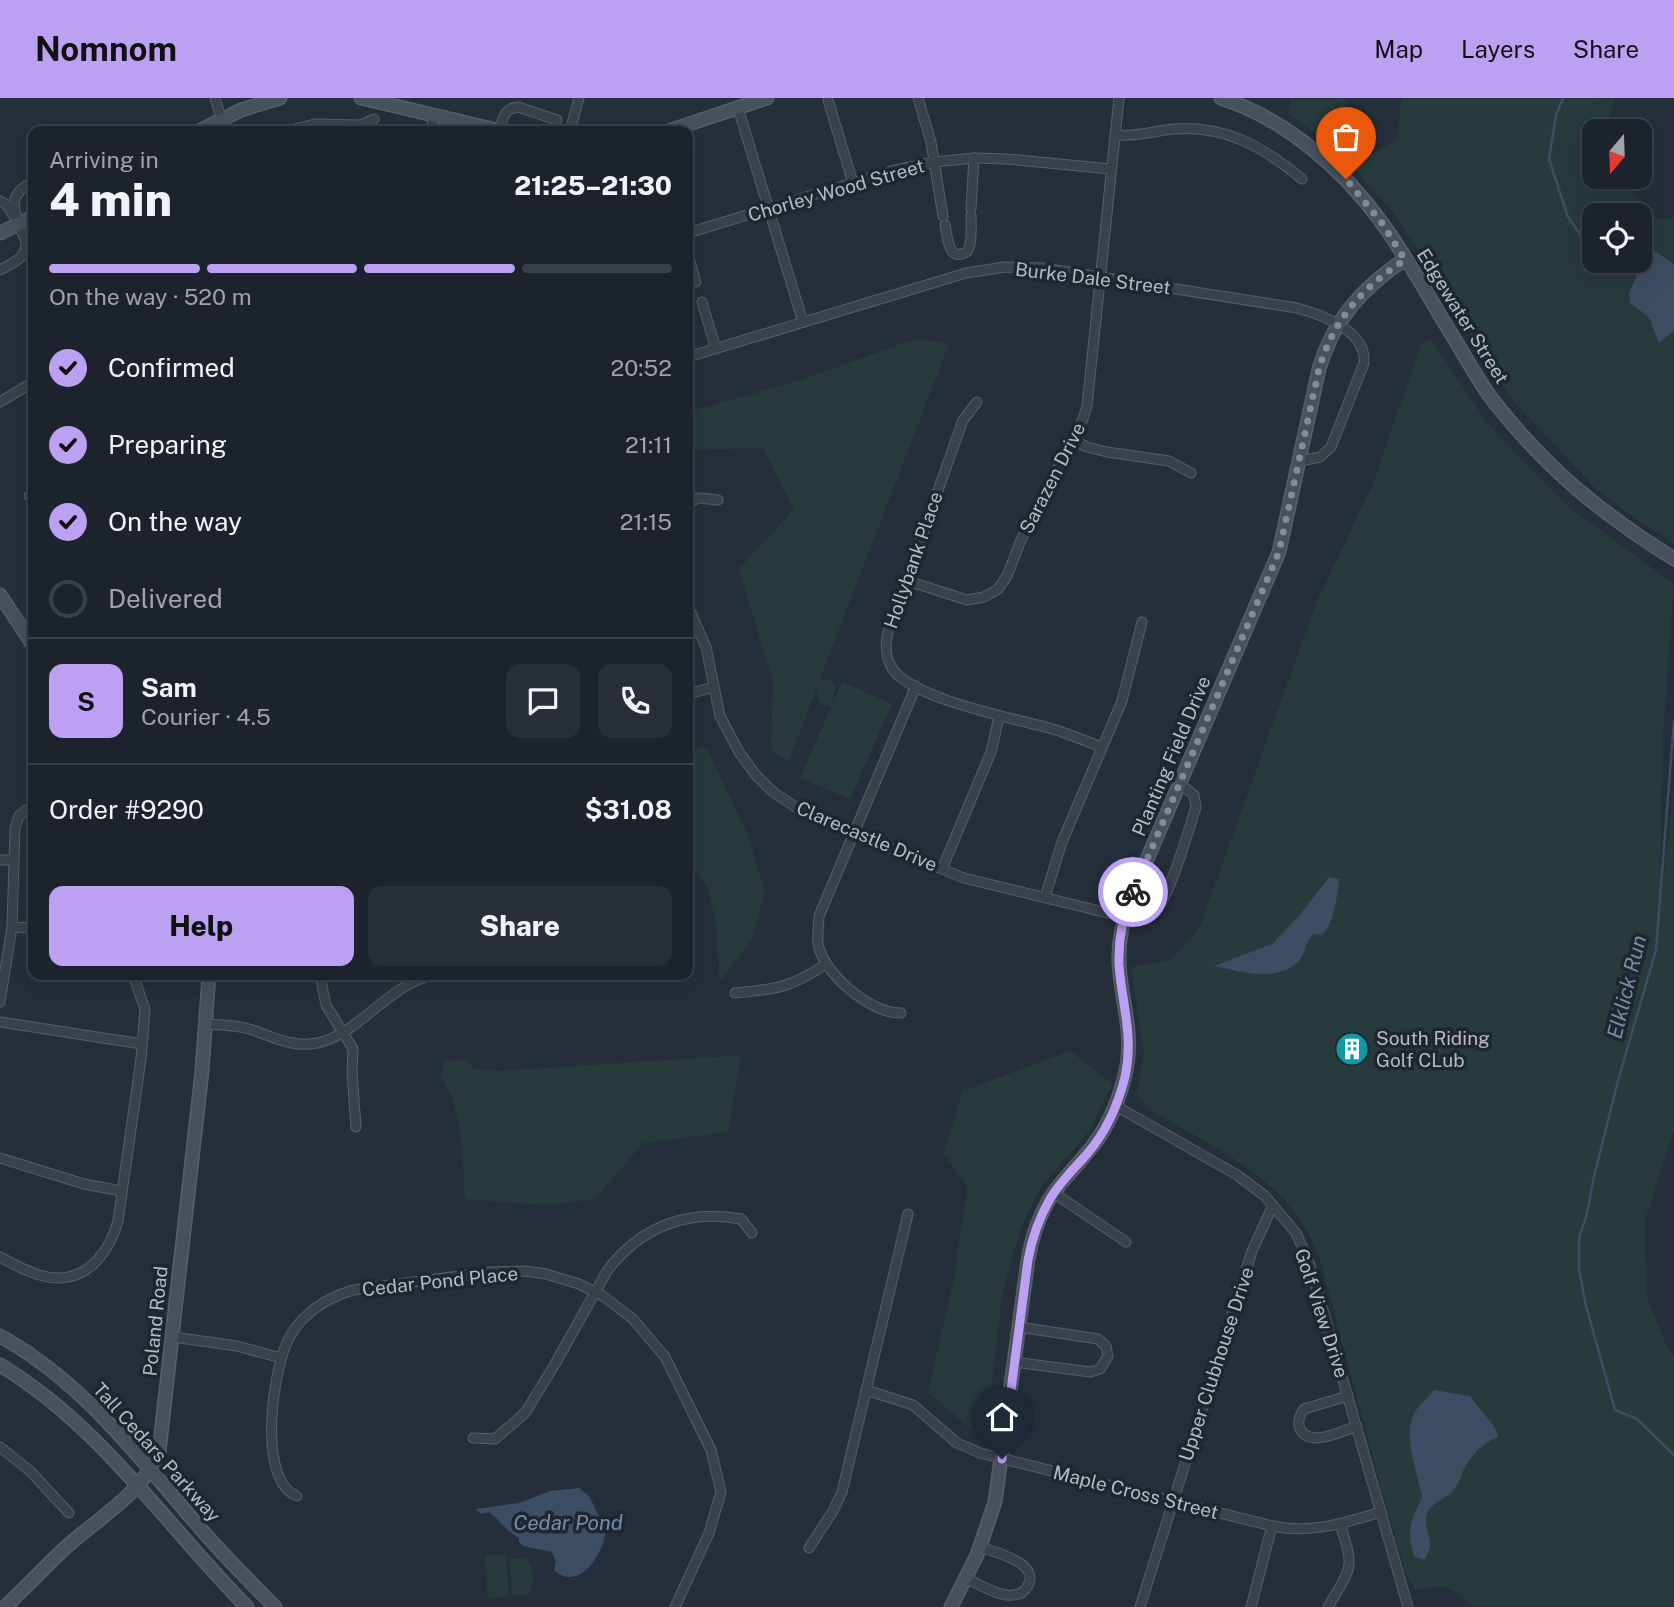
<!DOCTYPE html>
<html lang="en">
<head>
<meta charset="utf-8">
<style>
  body { margin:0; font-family:"Public Sans",sans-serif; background:#292f38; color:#f1f3f6; height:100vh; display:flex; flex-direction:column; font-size:26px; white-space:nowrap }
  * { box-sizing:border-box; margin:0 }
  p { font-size:23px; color:#a0a4a9 }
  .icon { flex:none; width:38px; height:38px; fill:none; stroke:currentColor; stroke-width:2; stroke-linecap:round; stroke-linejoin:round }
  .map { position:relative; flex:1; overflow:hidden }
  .details { position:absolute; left:28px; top:28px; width:665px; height:854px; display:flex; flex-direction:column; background:#1c232c; border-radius:14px; box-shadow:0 7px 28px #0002,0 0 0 2px #3a4048 }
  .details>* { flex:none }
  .needle { width:46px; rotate:199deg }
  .controls { position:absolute; left:1582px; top:21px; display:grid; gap:14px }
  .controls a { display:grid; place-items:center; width:70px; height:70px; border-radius:14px; background:#1c232c; box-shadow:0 7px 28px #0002,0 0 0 2px #3a4048; font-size:35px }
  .pin { position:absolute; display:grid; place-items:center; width:60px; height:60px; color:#fff; margin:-72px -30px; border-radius:50% 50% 50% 0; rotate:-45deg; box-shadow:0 0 7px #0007 }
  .pin .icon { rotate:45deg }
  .courier { position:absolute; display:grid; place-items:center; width:70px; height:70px; margin:-35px; border:5px solid #bca0f2; border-radius:50%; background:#fff; color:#222; box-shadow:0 2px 9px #0007 }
  .overview em { font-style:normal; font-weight:800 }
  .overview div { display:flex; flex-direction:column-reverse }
  .overview { display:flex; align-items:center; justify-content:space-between; height:119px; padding:0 21px }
  h1 { font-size:46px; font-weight:800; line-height:52px }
  .bar { display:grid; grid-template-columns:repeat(4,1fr); gap:10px 7px; align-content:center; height:84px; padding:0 21px }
  .bar i { height:9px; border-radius:5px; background:#3a4048 }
  .bar .selected { background:#bca0f2 }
  .bar p { grid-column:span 4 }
  .line { display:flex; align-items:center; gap:18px; padding:0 21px; border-top:2px solid #3a4048 }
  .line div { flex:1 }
  .round { display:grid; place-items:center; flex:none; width:74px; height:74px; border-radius:14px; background:#292f38 }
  ol { padding:0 21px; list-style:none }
  li { display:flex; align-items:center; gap:21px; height:77px }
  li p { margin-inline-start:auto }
  li .icon { padding:7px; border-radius:50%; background:#bca0f2; color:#111; stroke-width:4 }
  li:last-child { color:#a0a4a9 }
  li i { width:38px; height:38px; border:4px solid #3a4048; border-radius:50% }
  .primary-button { display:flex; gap:14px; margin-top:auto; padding:14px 21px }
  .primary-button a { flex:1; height:80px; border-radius:14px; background:#bca0f2; color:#111; font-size:28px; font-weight:800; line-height:80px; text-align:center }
  .primary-button a+a { background:#292f38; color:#f1f3f6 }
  header { display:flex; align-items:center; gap:42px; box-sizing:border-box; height:98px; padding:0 35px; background:#bca0f2; color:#111 }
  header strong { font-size:33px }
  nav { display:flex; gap:38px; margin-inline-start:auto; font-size:24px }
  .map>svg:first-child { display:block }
  .green { fill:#273b3c; fill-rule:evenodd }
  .water { fill:#3c4e63 }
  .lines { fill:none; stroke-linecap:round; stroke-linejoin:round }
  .stream { stroke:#3c4e63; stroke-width:2.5 }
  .street-casing { stroke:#575f69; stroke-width:11 }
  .secondary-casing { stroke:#575f69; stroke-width:15 }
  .street { stroke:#39414b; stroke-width:9 }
  .secondary { stroke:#47515e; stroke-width:12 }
  .done { stroke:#838b96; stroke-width:7; stroke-dasharray:0 12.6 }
  .route { stroke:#bca0f2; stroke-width:9 }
  .labels { text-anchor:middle; stroke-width:7; stroke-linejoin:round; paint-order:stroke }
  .street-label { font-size:19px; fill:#b5bcc7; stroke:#1e2630 }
  .poi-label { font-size:19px; fill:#b5bcc7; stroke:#1e2630; text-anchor:start }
  .water-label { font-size:21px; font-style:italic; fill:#778ea8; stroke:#1e2630 }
</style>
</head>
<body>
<header>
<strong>Nomnom</strong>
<nav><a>Map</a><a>Layers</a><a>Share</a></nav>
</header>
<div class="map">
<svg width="1674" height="1509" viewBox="0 0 1674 1509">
  <rect width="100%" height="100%" fill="#252f3b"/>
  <!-- green -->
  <g class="green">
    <path d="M1343 0 1347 4 1344 45 1369 58 1398 41 1401 0H1614L1607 33H1594V79H1622L1656 121 1674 120V445L1630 417 1593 388 1510 299 1447 197 1390 110 1330 46 1289 16 1291 1ZM1594 117H1640V163H1594Z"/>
    <polygon points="915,241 949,246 820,581 831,583 836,588 831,607 842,584 892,606 850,701 800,680 831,609 821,606 818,602 817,590 788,664 771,652 773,583 739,471 794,411 763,350 688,352 688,314 801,282"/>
    <path d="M1431 241 1488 326 1566 407 1674 486 1663 638 1660 810 1674 686V1033L1645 1122 1647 1200 1667 1248 1674 1259V1509H1474C1449 1486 1447 1486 1415 1492L1406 1476 1381 1389 1318 1154C1312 1143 1307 1131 1299 1120 1262 1069 1203 1043 1150 1012L1137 997 1144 955 1131 869 1170 862 1199 831 1317 503 1372 388 1421 247Z"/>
    <polygon points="706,648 747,735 765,794 752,841 720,883 716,828 708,789 688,764 688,655"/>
    <polygon points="1070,953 1112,986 1091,1031 1042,1087 1020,1132 1002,1197 986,1334 973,1333 928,1294 953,1186 968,1090 944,1055 963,993"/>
    <path d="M729 958 741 959 728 1034 643 1045 595 1101 547 1107 465 1101C462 1060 465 1014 441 979L444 963 466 962 474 971 500 973Z"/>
    <polygon points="506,1456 509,1499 488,1500 485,1457"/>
    <path d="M526 1460C535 1472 535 1484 528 1497H512L510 1461Z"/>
  </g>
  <!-- water -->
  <g class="water">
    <polygon points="1656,154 1674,166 1674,233 1659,245 1649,219 1630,205 1629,195 1645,159"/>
    <path d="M1329 779 1339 781C1337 800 1335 823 1322 837L1313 836C1304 844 1306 858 1297 865 1273 885 1240 873 1214 868L1272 846 1299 818Z"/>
    <path d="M1434 1292 1470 1298C1478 1312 1497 1326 1498 1339 1481 1346 1471 1357 1463 1373 1460 1379 1458 1388 1453 1393 1445 1401 1427 1406 1426 1420 1425 1437 1437 1444 1424 1462L1414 1458C1406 1432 1411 1423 1422 1399 1418 1376 1403 1340 1413 1318 1416 1309 1428 1300 1434 1292Z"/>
    <path d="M579 1390 590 1399 602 1426 606 1427C607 1449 582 1497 554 1472L556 1464 552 1454 523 1448 519 1444V1440C507 1434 500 1422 489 1414L481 1416 476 1411 519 1405 550 1393Z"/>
  </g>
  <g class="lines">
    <!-- stream -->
    <g class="stream">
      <polyline points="1563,0 1556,17 1549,61 1568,119 1585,143 1594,145"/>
      <polyline points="1640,160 1647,162"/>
      <polyline points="1674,623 1656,852 1619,979 1593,1083 1587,1116 1579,1140 1579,1169 1585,1204 1615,1312 1637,1321 1674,1357"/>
    </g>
    <defs>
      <g id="street">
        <polyline points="215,0 225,33"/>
        <polyline points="918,0 931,44 943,118"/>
        <polyline points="828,2 853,85"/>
        <polyline points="738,10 803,224"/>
        <polyline points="286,33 315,26 361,27 374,21"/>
        <polyline points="431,33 434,17"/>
        <path d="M499 33C503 21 504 10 518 9L557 22"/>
        <polyline points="570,33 579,0"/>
        <path d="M1115 37C1136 39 1153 33 1174 31 1225 27 1264 49 1302 81"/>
        <polyline points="0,103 7,107 13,117"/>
        <polyline points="971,110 974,60"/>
        <path d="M945 127C947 136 948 163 964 155 968 154 969 151 970 146 972 137 971 127 971 117"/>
        <polyline points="688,135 891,73 934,64 974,60 1007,61 1111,71"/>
        <polyline points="688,157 696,184"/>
        <path d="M0 172C12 165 26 161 26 145 18 119 1 99 33 84"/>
        <polyline points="702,204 716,251"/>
        <path d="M688 259 966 175 1005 169 1043 170 1297 210C1323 217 1367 233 1364 265L1331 349 1320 359 1300 363"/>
        <polyline points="0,304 33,284"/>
        <path d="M977 304 963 322 888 534C885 547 885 558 892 570 912 602 1019 621 1056 632 1071 637 1086 643 1101 649"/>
        <polyline points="1073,342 1087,349 1107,354 1169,363 1191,375"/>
        <polyline points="29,398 33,396"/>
        <polyline points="688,404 700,400 718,402"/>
        <polyline points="905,482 967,502 984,499 998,491 1007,478 1021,442 1083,321 1087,308 1119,0"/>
        <path d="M688 508 706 549 720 618 739 654 755 676 773 694 794 708 820 722 964 780 1124 819C1133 821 1142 823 1151 818 1167 810 1189 730 1196 709L1194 697 1180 686"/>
        <polyline points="688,596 714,589"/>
        <polyline points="0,762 14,762"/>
        <polyline points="942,771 991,654 999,619"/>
        <polyline points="1045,799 1062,744 1122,603 1142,524"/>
        <polyline points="12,829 33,830"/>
        <polyline points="320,877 326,907 353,951 352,974 356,1029"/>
        <path d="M735 895C777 891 790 890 826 866"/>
        <polyline points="0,904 12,829 15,730 19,718 26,712"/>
        <path d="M901 915C871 916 822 875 818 845 817 837 819 826 819 818L916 588"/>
        <polyline points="0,924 142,946"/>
        <path d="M206 926C220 927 235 927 249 931 273 938 290 950 317 945 358 937 389 886 433 877"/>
        <polyline points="1116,1008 1237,1077 1265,1098 1296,1135 1310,1167 1408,1509"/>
        <polyline points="0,1060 84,1086 121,1093"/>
        <polyline points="1054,1095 1126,1144"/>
        <path d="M0 1159C17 1168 38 1180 58 1180 91 1180 110 1151 118 1123L141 961 145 911 133 877"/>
        <polyline points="173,1239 237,1248 281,1260"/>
        <polyline points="1014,1264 1090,1274 1100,1271 1108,1258 1106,1248 1098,1241 1019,1229"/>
        <path d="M866 1292 913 1307 957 1345 980 1355 1272 1428C1311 1436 1344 1425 1381 1414"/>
        <path d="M1348 1298 1304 1311C1300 1317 1298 1321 1299 1328 1306 1352 1342 1333 1357 1328"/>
        <path d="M473 1340 495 1341 525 1315 555 1266 607 1173C640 1129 687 1111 741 1121L752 1135"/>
        <polyline points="0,1349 30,1373 69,1415"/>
        <path d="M297 1398C256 1382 273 1268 290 1238 304 1214 327 1200 353 1192L489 1174 525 1173 546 1176 579 1186 603 1198 633 1221 665 1259 711 1352 721 1394 709 1435 675 1509"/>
        <polyline points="809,1450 833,1413 842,1394 908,1116"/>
        <path d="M967 1481C979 1486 999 1499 1013 1497 1019 1497 1024 1494 1027 1489 1042 1465 996 1455 981 1449"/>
        <polyline points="1140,1509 1252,1153 1273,1107"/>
        <polyline points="1251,1509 1272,1428"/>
        <path d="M1328 1509C1352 1468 1355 1472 1340 1426"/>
      </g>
      <g id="secondary">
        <polyline points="361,0 501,33"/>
        <path d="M1221 0C1286 21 1343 71 1382 125 1409 162 1431 203 1455 242 1468 263 1480 286 1495 305 1549 373 1601 415 1674 461"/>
        <polyline points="199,33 241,12 280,0"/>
        <polyline points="668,33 767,0"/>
        <polyline points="0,135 33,119"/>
        <polyline points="0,497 33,547"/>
        <path d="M0 1238C80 1282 135 1354 194 1423 219 1453 247 1481 275 1509"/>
        <path d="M0 1267C100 1327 166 1427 247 1509"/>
        <path d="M5 1509C25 1490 44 1470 64 1451 95 1422 143 1396 159 1354L202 973 209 877"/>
        <path d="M951 1509 977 1457 995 1404 1028 1162C1032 1139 1039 1117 1052 1097 1062 1082 1075 1070 1086 1056 1105 1035 1117 1008 1124 981 1136 937 1121 906 1119 864 1118 842 1123 822 1130 801L1279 454 1319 271C1333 222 1363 189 1405 161"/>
      </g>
    </defs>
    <!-- street casing -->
    <use href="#street" class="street-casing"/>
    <!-- secondary casing -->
    <use href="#secondary" class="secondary-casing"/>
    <!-- street -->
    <use href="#street" class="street"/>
    <!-- secondary -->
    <use href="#secondary" class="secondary"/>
  </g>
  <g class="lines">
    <!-- done -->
    <path class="done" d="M1133 794 1279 454 1319 271C1333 222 1363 189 1405 162L1382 125 1346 81"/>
    <!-- route -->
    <path class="route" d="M1002 1361 1028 1162C1032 1140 1039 1120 1050 1101 1060 1084 1074 1071 1087 1056 1106 1034 1118 1007 1125 979 1134 938 1122 907 1119 867 1118 842 1123 817 1133 794"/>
  </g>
  <!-- icons -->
  <defs>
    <symbol id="building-disc" viewBox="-11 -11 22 22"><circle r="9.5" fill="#0f9aa8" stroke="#1e2630"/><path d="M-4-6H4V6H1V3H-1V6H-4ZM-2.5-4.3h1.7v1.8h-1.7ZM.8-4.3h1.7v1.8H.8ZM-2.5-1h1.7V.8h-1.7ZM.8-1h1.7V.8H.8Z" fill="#fff"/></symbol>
  </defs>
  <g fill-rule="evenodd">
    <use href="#building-disc" x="1333" y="932" width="38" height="38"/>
  </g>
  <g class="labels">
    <!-- street labels -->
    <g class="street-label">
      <text transform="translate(836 92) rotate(-16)" y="7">Chorley Wood Street</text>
      <text transform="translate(1093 180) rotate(7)" y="7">Burke Dale Street</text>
      <text transform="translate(1463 218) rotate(58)" y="7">Edgewater Street</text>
      <text transform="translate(1052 380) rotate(-63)" y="7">Sarazen Drive</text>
      <text transform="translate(913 462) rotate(-71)" y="7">Hollybank Place</text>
      <text transform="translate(1171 658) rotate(-67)" y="7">Planting Field Drive</text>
      <text transform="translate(867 738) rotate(23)" y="7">Clarecastle Drive</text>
      <text transform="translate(440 1183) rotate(-6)" y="7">Cedar Pond Place</text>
      <text transform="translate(1322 1215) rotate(72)" y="7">Golf View Drive</text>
      <text transform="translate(155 1223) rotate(-84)" y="7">Poland Road</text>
      <text transform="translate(1216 1266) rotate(-72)" y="7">Upper Clubhouse Drive</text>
      <text transform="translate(157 1354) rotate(48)" y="7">Tall Cedars Parkway</text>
      <text transform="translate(1136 1394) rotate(14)" y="7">Maple Cross Street</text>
    </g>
    <!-- poi labels -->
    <g class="poi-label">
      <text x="1376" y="947">South Riding<tspan x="1376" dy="22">Golf CLub</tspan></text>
    </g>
    <!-- water labels -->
    <g class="water-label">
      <text transform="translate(1627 889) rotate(-76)" y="7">Elklick Run</text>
      <text x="568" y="1432">Cedar Pond</text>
    </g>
  </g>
</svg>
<div class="controls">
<a><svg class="needle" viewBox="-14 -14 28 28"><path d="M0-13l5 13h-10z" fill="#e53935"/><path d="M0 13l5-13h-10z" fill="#a0a4a9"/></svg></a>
<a><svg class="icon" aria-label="locate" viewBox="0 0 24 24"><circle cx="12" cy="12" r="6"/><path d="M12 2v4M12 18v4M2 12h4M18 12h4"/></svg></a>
</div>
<div class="pin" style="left:1346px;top:81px;background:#ea580c"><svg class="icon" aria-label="bag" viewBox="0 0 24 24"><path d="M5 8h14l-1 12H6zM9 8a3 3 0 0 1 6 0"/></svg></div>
<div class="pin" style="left:1002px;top:1361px;background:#1f2937"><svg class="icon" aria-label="home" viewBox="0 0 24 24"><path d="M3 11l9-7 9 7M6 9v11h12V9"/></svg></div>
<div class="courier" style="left:1133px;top:794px"><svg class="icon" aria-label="bike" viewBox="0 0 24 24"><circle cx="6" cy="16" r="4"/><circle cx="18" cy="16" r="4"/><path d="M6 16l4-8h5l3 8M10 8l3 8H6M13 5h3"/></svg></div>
<section class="details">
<div class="overview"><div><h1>4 min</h1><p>Arriving in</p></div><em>21:25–21:30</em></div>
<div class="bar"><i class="selected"></i><i class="selected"></i><i class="selected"></i><i></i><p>On the way · 520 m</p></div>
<ol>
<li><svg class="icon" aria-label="check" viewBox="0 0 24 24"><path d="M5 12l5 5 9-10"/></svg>Confirmed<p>20:52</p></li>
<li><svg class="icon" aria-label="check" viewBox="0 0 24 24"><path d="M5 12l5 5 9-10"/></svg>Preparing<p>21:11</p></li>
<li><svg class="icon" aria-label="check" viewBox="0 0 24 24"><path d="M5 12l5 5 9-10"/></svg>On the way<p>21:15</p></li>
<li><i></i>Delivered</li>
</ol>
<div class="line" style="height:126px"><b class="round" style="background:#bca0f2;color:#111">S</b><div><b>Sam</b><p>Courier · 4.5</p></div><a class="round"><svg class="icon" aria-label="chat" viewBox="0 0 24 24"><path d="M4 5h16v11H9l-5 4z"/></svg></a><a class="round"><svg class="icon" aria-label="phone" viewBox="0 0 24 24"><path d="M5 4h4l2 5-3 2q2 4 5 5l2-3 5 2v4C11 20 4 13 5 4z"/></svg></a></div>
<div class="line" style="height:91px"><div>Order #9290</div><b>$31.08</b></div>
<div class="primary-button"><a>Help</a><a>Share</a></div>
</section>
</div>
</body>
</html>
